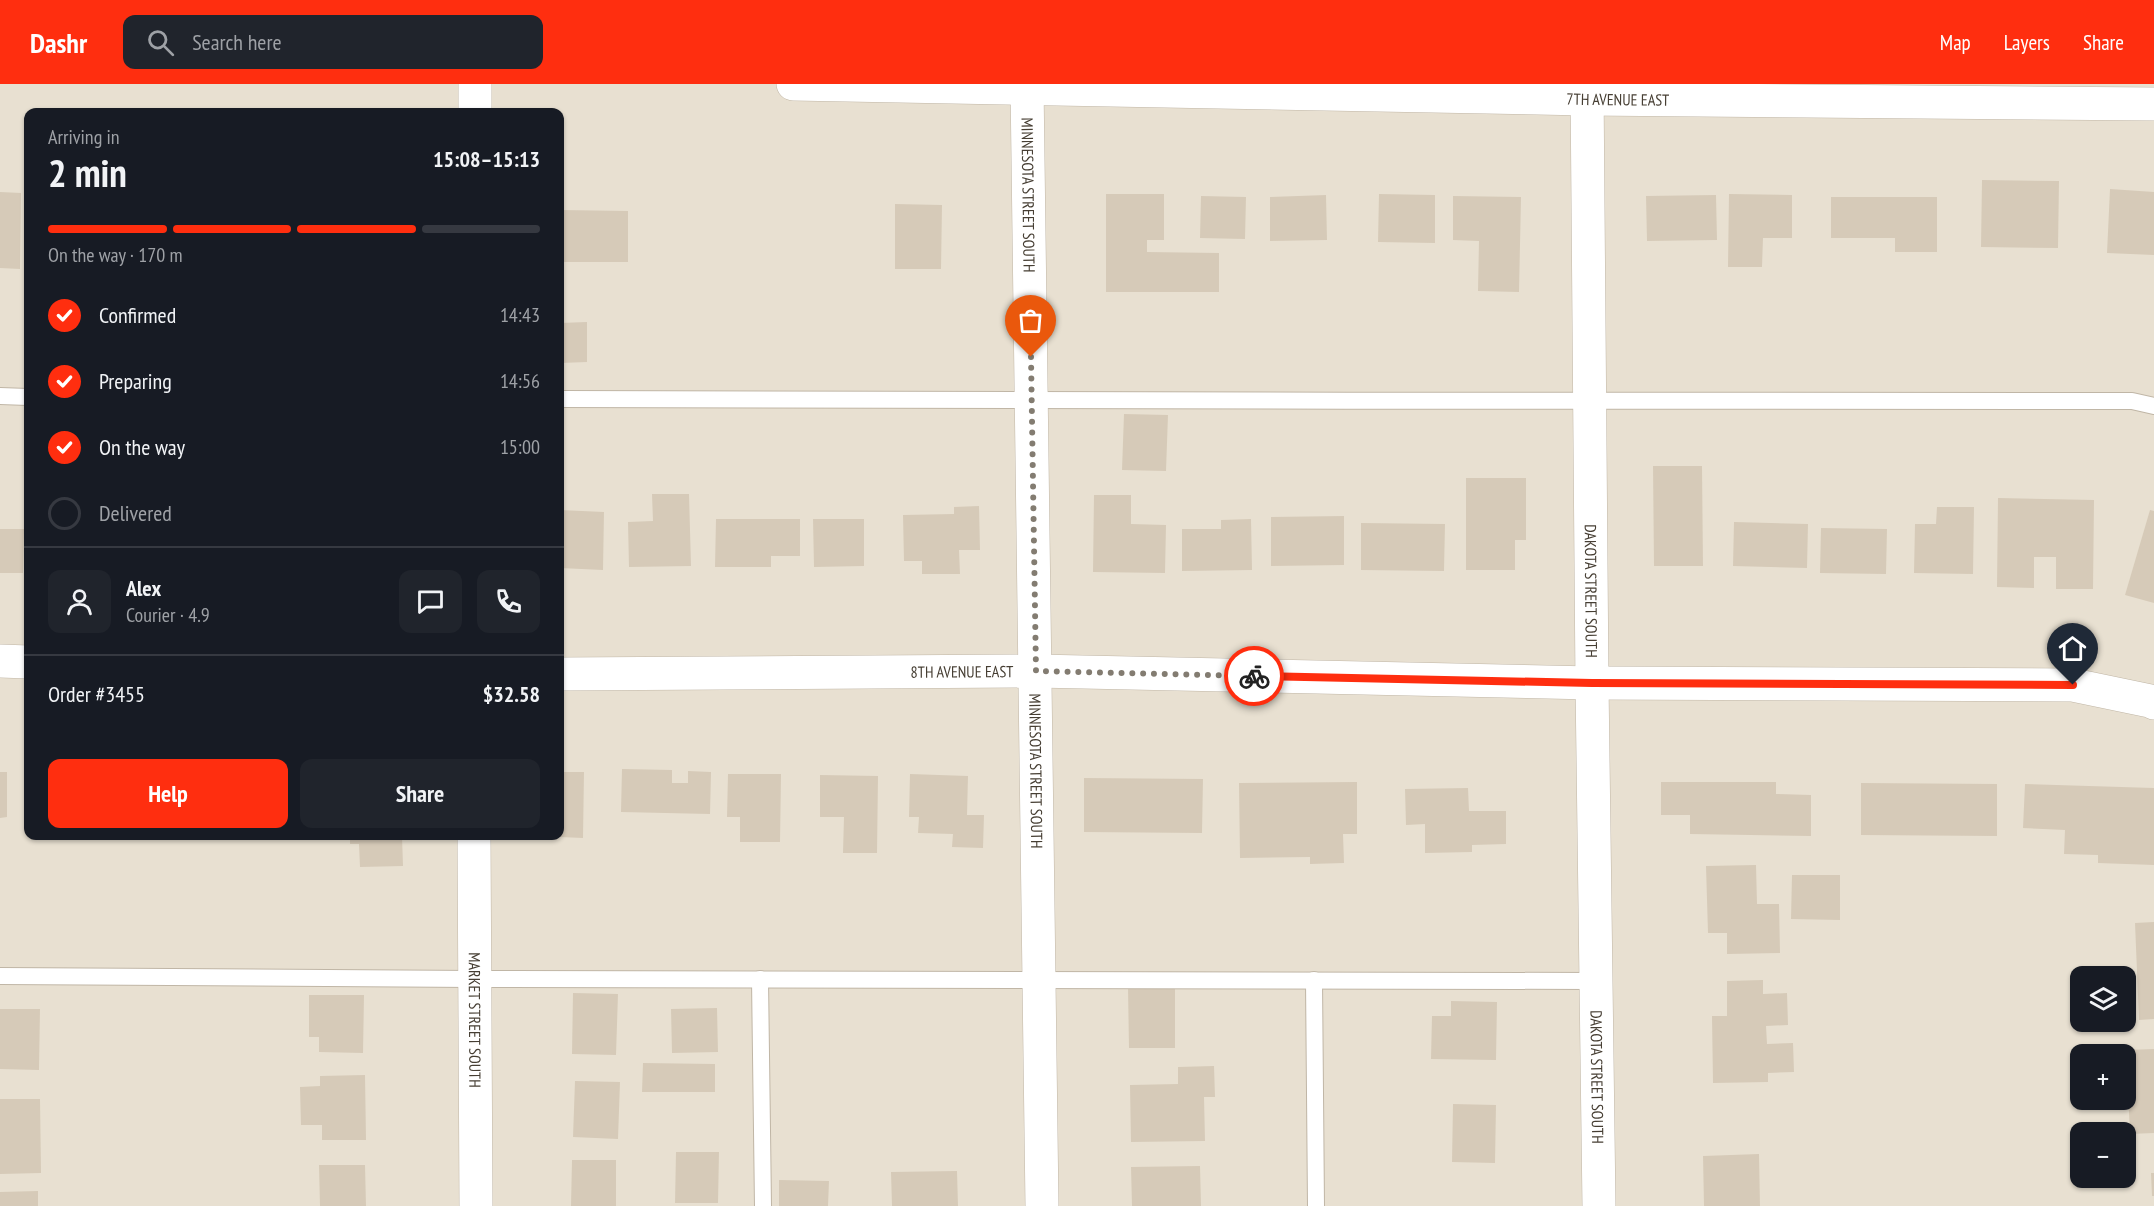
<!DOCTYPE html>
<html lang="en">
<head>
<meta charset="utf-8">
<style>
  body { margin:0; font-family:"PT Sans Narrow",sans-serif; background:#20242c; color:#f1f3f6; height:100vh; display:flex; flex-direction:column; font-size:22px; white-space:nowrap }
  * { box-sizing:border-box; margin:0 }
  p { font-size:20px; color:#9ea1a6 }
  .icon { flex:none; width:33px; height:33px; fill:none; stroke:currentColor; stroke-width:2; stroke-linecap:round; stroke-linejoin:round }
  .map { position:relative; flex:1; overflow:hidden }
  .details { position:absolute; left:24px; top:24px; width:540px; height:732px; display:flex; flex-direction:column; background:#171b24; border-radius:12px; box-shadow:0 2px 4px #0004 }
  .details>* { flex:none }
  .fabs { position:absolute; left:2070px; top:882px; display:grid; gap:12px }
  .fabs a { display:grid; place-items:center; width:66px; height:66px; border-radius:12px; background:#171b24; box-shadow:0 2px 4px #0004; font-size:30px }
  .pin { position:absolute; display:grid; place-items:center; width:51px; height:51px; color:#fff; margin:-62px -26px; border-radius:50% 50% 50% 0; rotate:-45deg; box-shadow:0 0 6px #0007 }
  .pin .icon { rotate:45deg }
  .courier { position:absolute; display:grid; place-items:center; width:60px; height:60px; margin:-30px; border:4px solid #ff2e0f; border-radius:50%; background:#fff; color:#222; box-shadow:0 2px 8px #0007 }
  .head em { font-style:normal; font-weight:800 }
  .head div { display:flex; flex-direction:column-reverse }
  .head { display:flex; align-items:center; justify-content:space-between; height:102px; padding:0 24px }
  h1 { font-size:39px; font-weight:800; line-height:45px }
  .bar { display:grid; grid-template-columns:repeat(4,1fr); gap:9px 6px; align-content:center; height:72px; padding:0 24px }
  .bar i { height:8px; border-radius:4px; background:#363941 }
  .bar .active { background:#ff2e0f }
  .bar p { grid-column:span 4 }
  .line { display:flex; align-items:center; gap:15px; padding:0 24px; border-top:2px solid #363941 }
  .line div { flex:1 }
  .round { display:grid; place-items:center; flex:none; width:63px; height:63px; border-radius:12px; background:#20242c }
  ol { padding:0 24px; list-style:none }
  li { display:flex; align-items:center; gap:18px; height:66px }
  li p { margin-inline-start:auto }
  li .icon { padding:6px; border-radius:50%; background:#ff2e0f; color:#fff; stroke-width:4 }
  li:last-child { color:#9ea1a6 }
  li i { width:33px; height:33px; border:3px solid #363941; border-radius:50% }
  .primary-button { display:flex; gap:12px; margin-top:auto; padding:12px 24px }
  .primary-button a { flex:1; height:69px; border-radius:12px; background:#ff2e0f; color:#fff; font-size:24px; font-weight:800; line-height:69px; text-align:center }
  .primary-button a+a { background:#20242c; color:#f1f3f6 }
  header { display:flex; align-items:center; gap:36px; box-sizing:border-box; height:84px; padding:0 30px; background:#ff2e0f; color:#fff }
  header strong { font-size:28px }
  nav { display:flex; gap:33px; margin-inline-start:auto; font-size:21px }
  .search { width:420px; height:54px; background:#20242c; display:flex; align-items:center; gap:15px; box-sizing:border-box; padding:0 21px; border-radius:12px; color:#9ea1a6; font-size:22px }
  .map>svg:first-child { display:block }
  .residential { fill:#e8e0d1; fill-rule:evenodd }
  .building { fill:#d6cab8 }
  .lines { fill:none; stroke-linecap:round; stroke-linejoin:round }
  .lane-casing { stroke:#c0b6a6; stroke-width:18 }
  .street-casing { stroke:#c0b6a6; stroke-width:34 }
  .lane { stroke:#fff; stroke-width:16 }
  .street { stroke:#fff; stroke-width:33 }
  .done { stroke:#837c71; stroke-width:6; stroke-dasharray:0 10.8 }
  .route { stroke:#ff2e0f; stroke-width:8 }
  .labels { text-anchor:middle; stroke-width:4.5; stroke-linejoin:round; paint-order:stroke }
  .street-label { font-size:16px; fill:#463e33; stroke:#fff }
</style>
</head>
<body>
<header>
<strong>Dashr</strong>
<div class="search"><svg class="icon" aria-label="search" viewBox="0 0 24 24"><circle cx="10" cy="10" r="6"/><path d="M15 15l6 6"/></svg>Search here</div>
<nav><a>Map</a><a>Layers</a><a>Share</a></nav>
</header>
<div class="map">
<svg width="2154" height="1122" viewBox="0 0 2154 1122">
  <rect width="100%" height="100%" fill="#f4eee4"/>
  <!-- residential -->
  <path class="residential" d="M0 0H2154V1122H0ZM28 28H560V752H28ZM2080 892H2126V938H2080ZM2080 970H2126V1016H2080ZM2080 1048H2126V1094H2080Z"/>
  <!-- building -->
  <g class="building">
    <polygon points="1982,96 2059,97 2058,164 1981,163"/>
    <polygon points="2110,105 2154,108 2154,171 2107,169"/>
    <polygon points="0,108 21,109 20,185 0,184"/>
    <polygon points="1106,110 1164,110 1164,156 1147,156 1147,168 1219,169 1219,208 1106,208"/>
    <polygon points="1379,110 1435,111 1435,159 1378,158"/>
    <polygon points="1729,110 1792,111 1792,154 1763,154 1762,183 1728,183"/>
    <polygon points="1326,111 1327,156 1270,157 1270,113"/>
    <polygon points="1716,111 1717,156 1647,157 1646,112"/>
    <polygon points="1201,112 1246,113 1245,155 1200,154"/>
    <polygon points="1453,112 1521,113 1519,208 1478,207 1479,157 1453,156"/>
    <polygon points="1831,113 1937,113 1937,168 1895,168 1895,154 1831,154"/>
    <polygon points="895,120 942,121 941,185 895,185"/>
    <polygon points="560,126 628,127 628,178 560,178"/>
    <polygon points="587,238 587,278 560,279 560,239"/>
    <polygon points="1124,330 1168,331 1166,387 1122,386"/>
    <polygon points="1653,382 1702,382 1703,482 1654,482"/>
    <polygon points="1466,394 1526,394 1526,456 1515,456 1515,486 1466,486"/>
    <polygon points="652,410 689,410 691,482 629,483 628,438 653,437"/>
    <polygon points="1094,411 1131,411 1131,440 1166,441 1165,489 1093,488"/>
    <polygon points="1998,414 2094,416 2093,505 2056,505 2056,473 2034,473 2034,504 1997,503"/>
    <polygon points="979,422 980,466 959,466 960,490 922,490 922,477 904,477 903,431 954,430 954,423"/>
    <polygon points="1937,423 1974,423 1973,490 1914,489 1915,440 1936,440"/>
    <polygon points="560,426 604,428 603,486 560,484"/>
    <polygon points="2150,426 2154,427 2154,519 2125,511"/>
    <polygon points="1344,432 1344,481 1271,482 1271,433"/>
    <polygon points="716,435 800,435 800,472 771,472 771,483 715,483"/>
    <polygon points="813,435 864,435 864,482 814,483"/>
    <polygon points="1251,435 1252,486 1182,487 1182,445 1221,445 1221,436"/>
    <polygon points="1734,438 1808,440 1807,484 1733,482"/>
    <polygon points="1361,439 1445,440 1444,487 1361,486"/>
    <polygon points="1821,444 1887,445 1886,490 1820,489"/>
    <polygon points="0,445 24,445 23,489 0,489"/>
    <polygon points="622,685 672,686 672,699 688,699 688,687 711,688 710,730 621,728"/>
    <polygon points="0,688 7,688 7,733 0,734"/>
    <polygon points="560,688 584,688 583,754 560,753"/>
    <polygon points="728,690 781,690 780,758 740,758 740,733 727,733"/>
    <polygon points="910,690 968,692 967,731 984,731 983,764 952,763 953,750 918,749 919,733 909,733"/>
    <polygon points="820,691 878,692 877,769 843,769 844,733 820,733"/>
    <polygon points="1084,694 1203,695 1202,749 1084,748"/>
    <polygon points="1357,698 1357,750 1343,750 1344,779 1310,780 1310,773 1240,774 1239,699"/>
    <polygon points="1661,698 1776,698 1776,710 1811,711 1811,752 1690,750 1690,731 1661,731"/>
    <polygon points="1861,699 1997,700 1997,752 1861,751"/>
    <polygon points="2025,700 2154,704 2154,781 2098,779 2098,771 2064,770 2065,746 2023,744"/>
    <polygon points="1468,704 1469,727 1506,727 1506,760 1472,761 1472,768 1425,769 1425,740 1406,741 1405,705"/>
    <rect x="238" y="752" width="24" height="3"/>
    <polygon points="350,752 402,752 403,782 360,783 359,760 350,760"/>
    <polygon points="1756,781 1757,820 1779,820 1780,869 1727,870 1727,849 1708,849 1706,782"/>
    <polygon points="1792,791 1840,791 1840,836 1791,835"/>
    <polygon points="2154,838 2154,935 2139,936 2135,839"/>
    <polygon points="1763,896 1763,910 1787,909 1788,941 1766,942 1767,960 1793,959 1794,988 1768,989 1768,998 1713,999 1712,932 1727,932 1727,897"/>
    <polygon points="1175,903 1175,964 1129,964 1128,904"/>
    <polygon points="573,909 618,910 616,971 572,970"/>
    <polygon points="309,911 364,911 363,969 319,968 319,953 309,953"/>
    <polygon points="1451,917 1497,918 1496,976 1431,975 1432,932 1451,932"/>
    <polygon points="717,924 718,968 672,969 671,925"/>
    <polygon points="0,925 40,925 39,986 0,985"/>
    <polygon points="2154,965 2154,1049 2130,1050 2126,966"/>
    <polygon points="643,979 715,980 715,1008 642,1008"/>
    <polygon points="1214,982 1215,1013 1204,1013 1205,1057 1131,1058 1130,1001 1178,1000 1178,983"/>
    <polygon points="365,991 366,1056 322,1056 322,1041 301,1041 300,1003 320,1002 320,992"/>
    <polygon points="575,997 620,998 618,1055 573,1053"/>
    <polygon points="0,1015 40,1015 41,1089 0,1090"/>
    <polygon points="1453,1020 1496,1021 1495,1079 1452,1078"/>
    <polygon points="676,1068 719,1068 718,1119 675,1119"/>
    <polygon points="1759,1070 1760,1122 1704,1122 1703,1072"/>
    <polygon points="572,1076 616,1076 616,1122 571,1122"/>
    <polygon points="319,1081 365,1081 366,1122 320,1122"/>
    <polygon points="1200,1082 1201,1122 1132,1122 1131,1083"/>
    <polygon points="957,1087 958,1122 892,1122 891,1088"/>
    <polygon points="2151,1089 2154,1089 2154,1112 2152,1112"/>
    <polygon points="779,1096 829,1097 828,1122 779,1122"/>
    <polygon points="38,1107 38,1122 0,1122 0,1108"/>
  </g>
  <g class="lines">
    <defs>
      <g id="lane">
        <polyline points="0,312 28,313"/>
        <path d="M560 315C1084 318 1608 316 2132 317L2154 322"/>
        <polyline points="0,892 474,895 1596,897"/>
        <polyline points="760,895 763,1122"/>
        <polyline points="1314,896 1316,1122"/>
      </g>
      <g id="street">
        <path id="s1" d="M793 0 1587 15 2154 20"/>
        <path id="s2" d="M1027 0 1042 1122"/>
        <path id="s3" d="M1587 0 1592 599 1599 1122"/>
        <polyline points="475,28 475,0"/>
        <polyline points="0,577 28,578"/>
        <path id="s4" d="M560 590 1036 587 1592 599 2073 601 2150 617 2154 619"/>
        <path id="s5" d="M474 752 476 1122"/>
      </g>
    </defs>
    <!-- lane casing -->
    <use href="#lane" class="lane-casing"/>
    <!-- street casing -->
    <use href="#street" class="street-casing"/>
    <!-- lane -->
    <use href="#lane" class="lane"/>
    <!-- street -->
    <use href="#street" class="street"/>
  </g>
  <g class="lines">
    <!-- done -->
    <polyline class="done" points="1031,273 1036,587 1254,592"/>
    <!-- route -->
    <polyline class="route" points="1254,592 1592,599 2073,601"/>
  </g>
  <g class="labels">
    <!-- street labels -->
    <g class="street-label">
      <text dy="6" stroke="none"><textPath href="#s1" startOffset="825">7TH AVENUE EAST</textPath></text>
      <text dy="6" stroke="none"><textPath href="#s2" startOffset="111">MINNESOTA STREET SOUTH</textPath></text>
      <text dy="6" stroke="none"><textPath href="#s3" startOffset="507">DAKOTA STREET SOUTH</textPath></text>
      <text dy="6" stroke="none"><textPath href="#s4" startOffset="402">8TH AVENUE EAST</textPath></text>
      <text dy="6" stroke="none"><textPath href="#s2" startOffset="687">MINNESOTA STREET SOUTH</textPath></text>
      <text dy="6" stroke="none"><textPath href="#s5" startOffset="184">MARKET STREET SOUTH</textPath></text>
      <text dy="6" stroke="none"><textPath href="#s3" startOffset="993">DAKOTA STREET SOUTH</textPath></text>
    </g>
  </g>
</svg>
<div class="fabs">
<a><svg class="icon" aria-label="layers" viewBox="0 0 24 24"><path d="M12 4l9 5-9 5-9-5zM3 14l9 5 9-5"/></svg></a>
<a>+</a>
<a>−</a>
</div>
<div class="pin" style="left:1031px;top:273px;background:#ea580c"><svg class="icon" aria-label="bag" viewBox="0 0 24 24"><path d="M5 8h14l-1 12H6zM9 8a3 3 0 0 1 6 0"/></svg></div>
<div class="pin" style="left:2073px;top:601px;background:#1f2937"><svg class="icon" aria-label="home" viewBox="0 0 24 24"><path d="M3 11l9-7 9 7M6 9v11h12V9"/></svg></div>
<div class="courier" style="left:1254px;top:592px"><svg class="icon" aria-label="bike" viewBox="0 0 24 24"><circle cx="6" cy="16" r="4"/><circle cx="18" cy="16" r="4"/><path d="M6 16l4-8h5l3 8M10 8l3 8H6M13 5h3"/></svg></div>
<section class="details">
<div class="head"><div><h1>2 min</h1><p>Arriving in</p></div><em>15:08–15:13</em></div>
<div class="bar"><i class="active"></i><i class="active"></i><i class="active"></i><i></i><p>On the way · 170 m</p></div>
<ol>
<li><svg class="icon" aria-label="check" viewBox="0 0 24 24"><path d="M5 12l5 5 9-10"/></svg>Confirmed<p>14:43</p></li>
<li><svg class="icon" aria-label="check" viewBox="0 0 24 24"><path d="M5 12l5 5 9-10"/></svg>Preparing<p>14:56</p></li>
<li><svg class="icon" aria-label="check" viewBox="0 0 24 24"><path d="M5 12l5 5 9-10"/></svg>On the way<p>15:00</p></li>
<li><i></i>Delivered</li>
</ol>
<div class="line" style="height:108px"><a class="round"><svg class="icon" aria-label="person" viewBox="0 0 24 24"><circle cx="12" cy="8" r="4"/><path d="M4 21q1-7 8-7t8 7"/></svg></a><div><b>Alex</b><p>Courier · 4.9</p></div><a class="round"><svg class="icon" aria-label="chat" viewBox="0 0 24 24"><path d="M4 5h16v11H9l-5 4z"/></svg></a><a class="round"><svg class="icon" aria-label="phone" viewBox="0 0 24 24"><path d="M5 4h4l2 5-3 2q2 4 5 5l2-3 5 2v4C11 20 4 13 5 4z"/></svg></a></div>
<div class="line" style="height:78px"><div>Order #3455</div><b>$32.58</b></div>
<div class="primary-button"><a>Help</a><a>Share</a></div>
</section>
</div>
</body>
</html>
